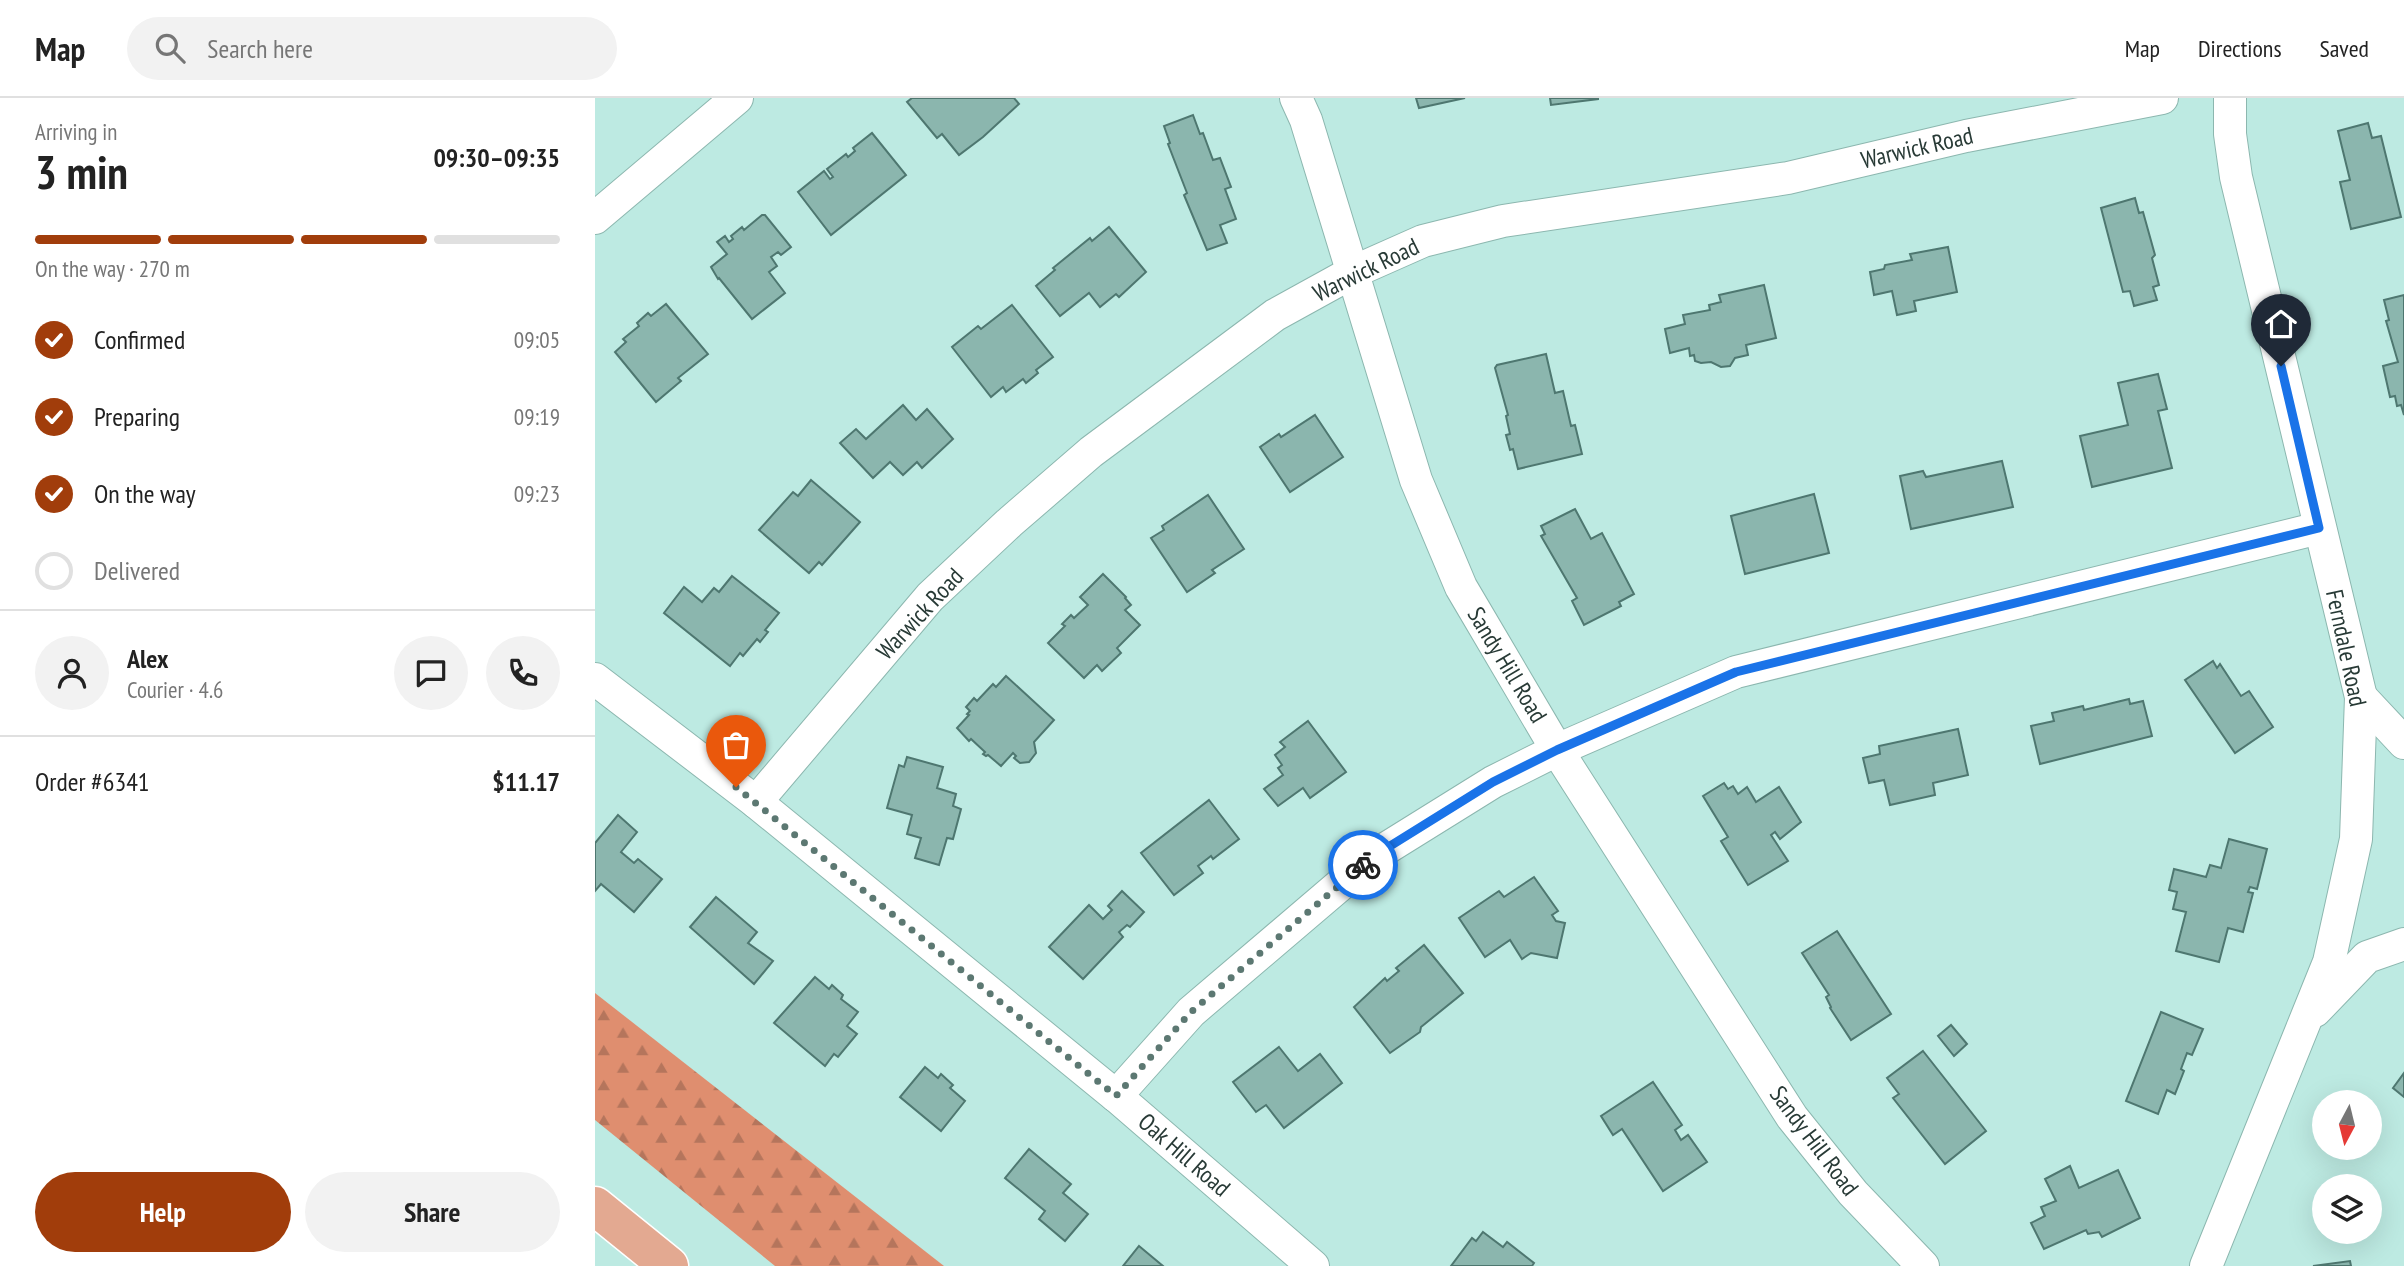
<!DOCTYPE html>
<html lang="en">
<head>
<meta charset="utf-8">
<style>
  body { margin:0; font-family:"PT Sans Narrow",sans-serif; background:#f2f2f2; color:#222; height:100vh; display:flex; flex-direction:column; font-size:26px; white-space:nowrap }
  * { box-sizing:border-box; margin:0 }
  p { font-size:23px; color:#767676 }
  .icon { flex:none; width:38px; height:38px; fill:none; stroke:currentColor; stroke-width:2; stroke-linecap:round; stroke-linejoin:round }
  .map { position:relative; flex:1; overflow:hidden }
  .drawer { display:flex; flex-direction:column; background:#fff; width:595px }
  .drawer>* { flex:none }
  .needle { width:46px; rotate:187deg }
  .controls { position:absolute; left:1717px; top:992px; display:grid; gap:14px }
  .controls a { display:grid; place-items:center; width:70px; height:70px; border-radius:50%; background:#fff; box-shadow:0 7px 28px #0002; font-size:35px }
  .pin { position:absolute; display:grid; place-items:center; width:60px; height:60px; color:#fff; margin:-72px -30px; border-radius:50% 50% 50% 0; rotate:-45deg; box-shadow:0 0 7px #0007 }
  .pin .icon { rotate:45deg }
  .courier { position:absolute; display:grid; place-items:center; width:70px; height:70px; margin:-35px; border:5px solid #1a73e8; border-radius:50%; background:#fff; color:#222; box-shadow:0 2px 9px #0007 }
  .summary em { font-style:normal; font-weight:700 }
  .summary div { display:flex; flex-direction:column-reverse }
  .summary { display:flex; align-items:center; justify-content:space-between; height:119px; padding:0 35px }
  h1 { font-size:46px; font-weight:700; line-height:52px }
  .bar { display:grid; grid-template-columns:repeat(4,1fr); gap:10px 7px; align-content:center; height:84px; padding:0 35px }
  .bar i { height:9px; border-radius:5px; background:#e0e0e0 }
  .bar .on { background:#a13d0b }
  .bar p { grid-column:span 4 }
  .line { display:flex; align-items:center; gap:18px; padding:0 35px; border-top:2px solid #e0e0e0 }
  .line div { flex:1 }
  .round { display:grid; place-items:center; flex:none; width:74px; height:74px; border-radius:37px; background:#f2f2f2 }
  ol { padding:0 35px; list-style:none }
  li { display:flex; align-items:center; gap:21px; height:77px }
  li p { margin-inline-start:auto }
  li .icon { padding:7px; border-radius:50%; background:#a13d0b; color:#fff; stroke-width:4 }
  li:last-child { color:#767676 }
  li i { width:38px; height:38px; border:4px solid #e0e0e0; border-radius:50% }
  .action { display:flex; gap:14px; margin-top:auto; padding:14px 35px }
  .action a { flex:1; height:80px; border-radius:42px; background:#a13d0b; color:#fff; font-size:28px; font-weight:700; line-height:80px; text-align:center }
  .action a+a { background:#f2f2f2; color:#222 }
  header { display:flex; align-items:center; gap:42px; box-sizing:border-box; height:98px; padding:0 35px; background:#fff; border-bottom:2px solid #e0e0e0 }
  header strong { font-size:33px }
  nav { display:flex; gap:38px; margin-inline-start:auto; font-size:24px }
  .search { width:490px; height:63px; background:#f2f2f2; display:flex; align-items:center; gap:18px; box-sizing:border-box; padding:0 24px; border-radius:38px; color:#767676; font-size:26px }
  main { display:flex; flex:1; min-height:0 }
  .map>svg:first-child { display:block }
  .forest { fill:url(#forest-firs) }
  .building { fill:#8bb6ae; stroke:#4e7770; stroke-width:2 }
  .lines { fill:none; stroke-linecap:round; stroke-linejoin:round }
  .minor-casing { stroke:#8cb7af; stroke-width:34 }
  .major-casing { stroke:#fff; stroke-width:41 }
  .minor { stroke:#fff; stroke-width:32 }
  .major { stroke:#e3a991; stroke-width:38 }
  .done { stroke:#5c7872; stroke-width:7; stroke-dasharray:0 12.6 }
  .route { stroke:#1a73e8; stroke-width:9 }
  .labels { text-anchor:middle; stroke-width:5; stroke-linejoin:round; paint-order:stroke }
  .street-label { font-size:24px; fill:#283a36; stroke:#fff }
</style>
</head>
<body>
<header>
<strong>Map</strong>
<div class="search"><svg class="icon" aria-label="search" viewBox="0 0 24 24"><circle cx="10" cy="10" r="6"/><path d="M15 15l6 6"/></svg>Search here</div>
<nav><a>Map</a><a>Directions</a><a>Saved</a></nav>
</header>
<main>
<section class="drawer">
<div class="summary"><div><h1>3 min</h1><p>Arriving in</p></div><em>09:30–09:35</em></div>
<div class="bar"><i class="on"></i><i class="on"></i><i class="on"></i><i></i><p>On the way · 270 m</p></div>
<ol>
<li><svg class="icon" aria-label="check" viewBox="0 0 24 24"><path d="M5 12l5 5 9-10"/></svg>Confirmed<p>09:05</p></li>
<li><svg class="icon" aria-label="check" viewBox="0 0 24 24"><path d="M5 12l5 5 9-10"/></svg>Preparing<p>09:19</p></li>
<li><svg class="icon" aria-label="check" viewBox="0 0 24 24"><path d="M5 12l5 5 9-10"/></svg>On the way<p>09:23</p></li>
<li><i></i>Delivered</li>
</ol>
<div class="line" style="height:126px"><a class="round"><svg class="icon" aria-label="person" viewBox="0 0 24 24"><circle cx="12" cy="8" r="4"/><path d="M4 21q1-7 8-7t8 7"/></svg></a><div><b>Alex</b><p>Courier · 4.6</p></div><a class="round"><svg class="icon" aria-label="chat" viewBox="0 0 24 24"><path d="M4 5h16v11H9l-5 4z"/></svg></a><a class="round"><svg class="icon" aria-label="phone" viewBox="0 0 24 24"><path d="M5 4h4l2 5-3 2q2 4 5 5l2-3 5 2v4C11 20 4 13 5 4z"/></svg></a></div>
<div class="line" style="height:91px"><div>Order #6341</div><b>$11.17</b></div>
<div class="action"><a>Help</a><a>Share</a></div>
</section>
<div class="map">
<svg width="1809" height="1168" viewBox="0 0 1809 1168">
  <defs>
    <pattern id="forest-firs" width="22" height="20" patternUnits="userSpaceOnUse" patternTransform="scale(1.75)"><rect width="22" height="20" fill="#df8e6f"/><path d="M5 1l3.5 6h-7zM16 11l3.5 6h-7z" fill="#b5755c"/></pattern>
  </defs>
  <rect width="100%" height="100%" fill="#bdeae2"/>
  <!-- forest -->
  <polygon class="forest" points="0,895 349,1168 180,1168 0,1022"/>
  <!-- building -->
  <g class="building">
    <polygon points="317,0 419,0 424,6 388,39 364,57 347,36 342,40 312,4"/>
    <polygon points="821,0 870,0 824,10"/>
    <polygon points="955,0 1003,0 1003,1 956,7"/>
    <polygon points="598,17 605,36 608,35 618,62 625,60 636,89 630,91 641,121 625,127 632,145 612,152 589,97 592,95 573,46 575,45 569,28"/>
    <polygon points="1773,25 1777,40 1786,38 1806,119 1756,131 1745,84 1755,82 1743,33"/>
    <polygon points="277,35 311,77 236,137 203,94 229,73 235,81 238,79 232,71 251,56 253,59 260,53 258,50"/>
    <polygon points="1540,100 1544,115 1548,114 1560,157 1557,160 1564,187 1558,189 1562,202 1539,208 1535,193 1528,194 1506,110"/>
    <polygon points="167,117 170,117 196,149 186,157 183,154 176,159 182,168 174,174 190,195 157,221 124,180 123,181 116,169 132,156 122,144 130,138 134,144 138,141 136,138 147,129 149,132"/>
    <polygon points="514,129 551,174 524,199 521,196 505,209 494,195 465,218 441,188 460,172 458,170 495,140 497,143"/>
    <polygon points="1353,149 1362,194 1319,203 1321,213 1302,217 1297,193 1279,197 1275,174 1289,171 1290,167 1317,162 1315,156"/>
    <polygon points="1169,187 1181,240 1151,247 1153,257 1140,260 1135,268 1126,269 1116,264 1106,265 1100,263 1099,257 1095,258 1094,250 1075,255 1070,231 1090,226 1088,217 1115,212 1114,207 1126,204 1124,197"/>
    <polygon points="1809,197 1809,317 1806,307 1802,308 1800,298 1795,299 1788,268 1803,264 1791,223 1794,222 1789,202"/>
    <polygon points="71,206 113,256 83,280 86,283 61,304 20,254 31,244 28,241 44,228 42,225 53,215 56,218"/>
    <polygon points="417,207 458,259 441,272 443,275 431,285 428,281 411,294 408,289 396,299 357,249 383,228 386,231"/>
    <polygon points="951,256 960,295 968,293 976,328 980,327 987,356 923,371 918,351 915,352 911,337 915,336 911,318 913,317 900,270 902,267"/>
    <polygon points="1563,276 1572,311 1563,313 1577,370 1497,389 1485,338 1533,327 1523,285"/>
    <polygon points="308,307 321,322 332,311 358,341 327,370 322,364 308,377 295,364 278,380 245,345 261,331 271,341"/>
    <polygon points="720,317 748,359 695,394 665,349 684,336 686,339"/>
    <polygon points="1407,363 1418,409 1316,431 1305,378 1328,373 1331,379"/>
    <polygon points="216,382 265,424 227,467 224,464 214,475 164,432 198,394 203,398"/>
    <polygon points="1219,396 1234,455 1150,476 1136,418"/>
    <polygon points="613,397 649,451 617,472 620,475 592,494 556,440 569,432 567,428"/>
    <polygon points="980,411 996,441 1007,435 1039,496 1024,504 1026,508 989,527 977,503 982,500 946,438 950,436 946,428"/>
    <polygon points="508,476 531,499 530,500 536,507 530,512 545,527 522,550 526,555 507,573 502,567 489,580 453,545 470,528 467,526 476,517 479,520 493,507 485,499"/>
    <polygon points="137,478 184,515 170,532 173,534 165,544 162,541 148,558 145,555 135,568 69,515 89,489 107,504 119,490 124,494"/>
    <polygon points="1618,563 1622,570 1625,566 1646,598 1654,593 1678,629 1640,655 1590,582"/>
    <polygon points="411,578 459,622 439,644 441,655 434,664 425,665 419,660 421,658 418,655 406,668 393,657 391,658 388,656 390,654 376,641 374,643 362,630 374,617 372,616 375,613 371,609 379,600 382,603 398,586 401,589"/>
    <polygon points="1534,601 1535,606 1548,603 1557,638 1445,666 1436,628 1459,623 1457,615 1488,608 1489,612"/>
    <polygon points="713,623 751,674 715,700 708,690 683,708 669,691 688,677 683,670 687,667 680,657 690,649 685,644"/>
    <polygon points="1363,631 1373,677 1338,685 1340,697 1295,707 1289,682 1274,685 1268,660 1285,656 1284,648"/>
    <polygon points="312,659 348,669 342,690 361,696 358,708 366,711 358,741 352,740 344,767 320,760 326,740 312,736 317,717 292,710 304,667 309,669"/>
    <polygon points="1129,685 1133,691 1138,688 1143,696 1152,689 1161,704 1184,689 1206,724 1185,741 1180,734 1176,737 1193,763 1153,787 1126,743 1133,739 1108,698"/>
    <polygon points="614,702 644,741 618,761 616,758 603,768 608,775 579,797 546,755"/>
    <polygon points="23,717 42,734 26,754 39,765 43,761 67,781 39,814 6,786 0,793 0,745"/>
    <polygon points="1634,741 1672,751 1662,791 1655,789 1653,794 1658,795 1648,834 1633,830 1624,864 1581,853 1591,814 1578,811 1582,794 1574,792 1579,771 1611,779 1615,767 1626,770"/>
    <polygon points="939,779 963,813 957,817 961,823 970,825 962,860 936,855 927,861 915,842 890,859 864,820 904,793 909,799"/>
    <polygon points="527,793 549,814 535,829 532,827 524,834 528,839 488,881 454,849 494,807 508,821 517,812 513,808"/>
    <polygon points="121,799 162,834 153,845 178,863 159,886 95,829"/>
    <polygon points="1242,833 1296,916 1256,942 1235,910 1236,909 1231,899 1234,897 1207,855"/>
    <polygon points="829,847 868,895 826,929 825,934 795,955 759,909 790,880 792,883 804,873 801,870"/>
    <polygon points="220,879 234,891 237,887 248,897 246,901 263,914 252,928 262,936 243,959 239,956 230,968 179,925"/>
    <polygon points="1566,914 1608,931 1597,957 1592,955 1586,971 1589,973 1580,996 1572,992 1563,1016 1531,1003"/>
    <polygon points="1356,927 1372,946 1359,958 1343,938"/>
    <polygon points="684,949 703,973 725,956 747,985 689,1030 671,1007 661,1014 638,984"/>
    <polygon points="1328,953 1391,1033 1350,1066 1298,1000 1304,996 1292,980"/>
    <polygon points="330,969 343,980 346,976 358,987 355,990 370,1003 346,1033 305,999"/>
    <polygon points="1809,975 1809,999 1798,990"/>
    <polygon points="1058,984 1087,1027 1080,1032 1086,1042 1093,1037 1112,1064 1068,1093 1027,1031 1018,1037 1006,1018"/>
    <polygon points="434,1051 476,1086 468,1095 493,1116 470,1143 444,1121 450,1113 410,1080"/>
    <polygon points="1475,1068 1484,1090 1523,1072 1545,1120 1507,1139 1504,1134 1493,1136 1491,1132 1449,1151 1436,1125 1450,1118 1446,1109 1461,1103 1450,1081"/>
    <polygon points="888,1134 908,1149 912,1144 939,1165 937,1168 856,1168 877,1140 881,1143"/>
    <polygon points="544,1148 568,1168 528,1168"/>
    <polygon points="1755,1163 1756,1168 1718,1168"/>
  </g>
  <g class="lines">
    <defs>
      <g id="minor">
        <polyline points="701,0 711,22 821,382 866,489 962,652 1197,1019 1258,1095 1328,1168"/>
        <polyline points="0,120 142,0"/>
        <polyline points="0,581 161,704 521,998 718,1168"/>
        <polyline points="1766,599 1809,645"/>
        <polyline points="161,704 335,499 414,425 496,354 680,217 758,174 828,143 908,123 1193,80 1371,38 1567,0"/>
        <polyline points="1720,913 1772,859 1809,846"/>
        <polyline points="521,998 596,914 779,758 898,684 962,652 1141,574 1724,430"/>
        <polyline points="1611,1168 1734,864 1761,741 1766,599 1641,79 1635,36 1635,0"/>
      </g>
      <polyline id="major" points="0,1108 74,1168"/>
    </defs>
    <!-- minor casing -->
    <use href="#minor" class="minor-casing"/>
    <!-- major casing -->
    <use href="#major" class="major-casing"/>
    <!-- minor -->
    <use href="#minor" class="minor"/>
    <!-- major -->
    <use href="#major" class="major"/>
  </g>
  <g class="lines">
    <!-- done -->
    <polyline class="done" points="141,689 521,998 596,914 768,767"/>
    <!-- route -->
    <polyline class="route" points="768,767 779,758 898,684 962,652 1141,574 1724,430 1686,268"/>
  </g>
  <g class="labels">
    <!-- street labels -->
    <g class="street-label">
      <text transform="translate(1322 50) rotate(-13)" y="8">Warwick Road</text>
      <text transform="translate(771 172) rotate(-26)" y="8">Warwick Road</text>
      <text transform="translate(325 516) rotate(-47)" y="8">Warwick Road</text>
      <text transform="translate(1751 550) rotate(78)" y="8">Ferndale Road</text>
      <text transform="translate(912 567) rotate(59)" y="8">Sandy Hill Road</text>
      <text transform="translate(1219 1043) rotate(53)" y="8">Sandy Hill Road</text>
      <text transform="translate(589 1057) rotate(41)" y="8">Oak Hill Road</text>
    </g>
  </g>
</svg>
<div class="controls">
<a><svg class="needle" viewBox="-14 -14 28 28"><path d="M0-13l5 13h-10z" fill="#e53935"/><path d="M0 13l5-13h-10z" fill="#767676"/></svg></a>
<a><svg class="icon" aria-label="layers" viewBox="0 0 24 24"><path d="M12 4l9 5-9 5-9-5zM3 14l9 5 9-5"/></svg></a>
</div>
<div class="pin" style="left:141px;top:689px;background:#ea580c"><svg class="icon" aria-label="bag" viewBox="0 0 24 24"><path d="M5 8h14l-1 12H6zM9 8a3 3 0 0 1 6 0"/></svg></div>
<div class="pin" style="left:1686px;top:268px;background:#1f2937"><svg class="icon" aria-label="home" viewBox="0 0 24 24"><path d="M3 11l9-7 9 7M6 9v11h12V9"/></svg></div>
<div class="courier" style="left:768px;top:767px"><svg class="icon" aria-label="bike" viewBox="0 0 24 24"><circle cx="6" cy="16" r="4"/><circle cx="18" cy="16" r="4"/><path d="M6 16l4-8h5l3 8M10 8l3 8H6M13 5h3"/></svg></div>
</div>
</main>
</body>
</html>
